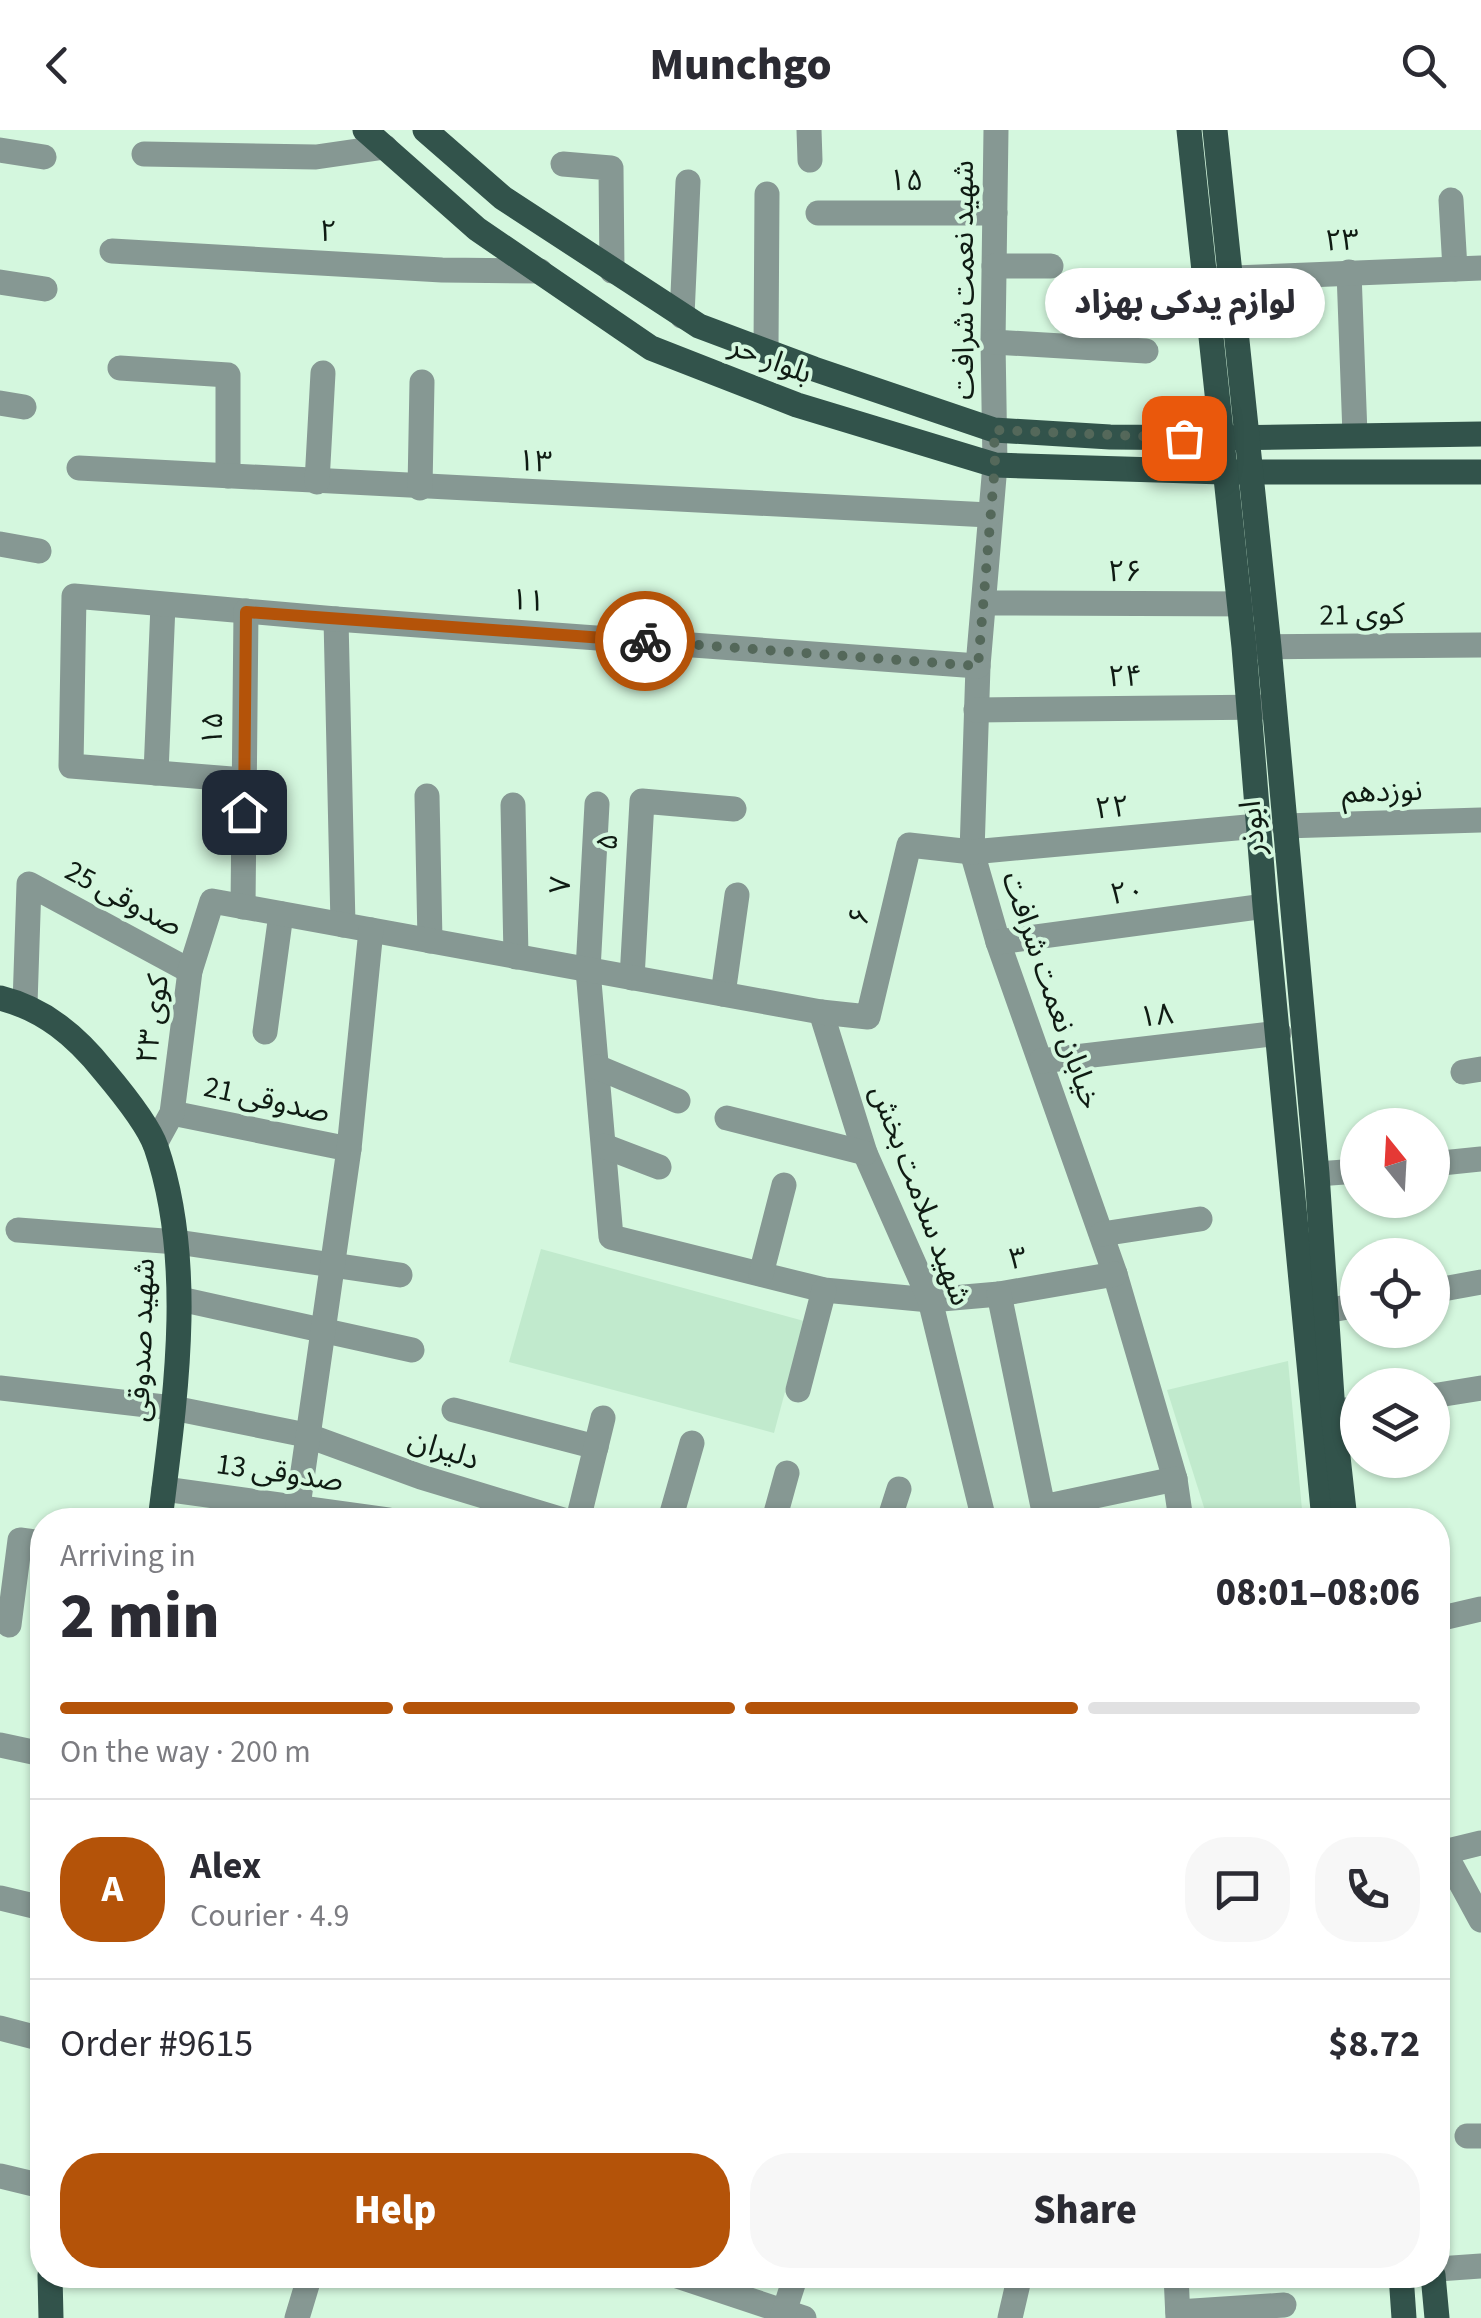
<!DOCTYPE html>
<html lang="en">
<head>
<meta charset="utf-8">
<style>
  body { margin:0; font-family:"Source Sans 3","Noto Sans Arabic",sans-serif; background:#f7f7f7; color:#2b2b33; height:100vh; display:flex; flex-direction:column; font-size:38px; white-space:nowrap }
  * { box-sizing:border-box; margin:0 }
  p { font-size:32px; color:#7c7c81 }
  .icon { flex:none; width:55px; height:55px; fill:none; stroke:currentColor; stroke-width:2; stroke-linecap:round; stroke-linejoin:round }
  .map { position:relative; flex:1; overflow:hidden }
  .sheet { position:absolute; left:30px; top:1378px; width:1420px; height:780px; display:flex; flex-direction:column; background:#fff; border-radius:40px; box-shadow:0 2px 8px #0004 }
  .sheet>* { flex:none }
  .needle { width:65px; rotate:342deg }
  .tools { position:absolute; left:1340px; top:978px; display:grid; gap:20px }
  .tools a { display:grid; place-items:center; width:110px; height:110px; border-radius:50%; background:#fff; box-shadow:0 2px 8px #0004; font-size:50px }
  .pin { position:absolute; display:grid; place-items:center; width:85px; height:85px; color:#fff; margin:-42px; border-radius:20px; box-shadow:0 5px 15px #0006 }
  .courier { position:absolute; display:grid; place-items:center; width:100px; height:100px; margin:-50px; border:8px solid #b45309; border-radius:50%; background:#fff; color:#222; box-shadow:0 2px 12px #0007 }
  .bubble { position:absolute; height:70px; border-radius:35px; background:#fff; box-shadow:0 2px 8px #0004; font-size:32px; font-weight:800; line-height:70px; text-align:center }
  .headline em { font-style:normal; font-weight:800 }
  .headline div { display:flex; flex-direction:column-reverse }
  .headline { display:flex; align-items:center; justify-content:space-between; height:170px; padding:0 30px }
  h1 { font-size:65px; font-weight:800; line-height:75px }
  .bar { display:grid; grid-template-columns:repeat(4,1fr); gap:15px 10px; align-content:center; height:120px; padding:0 30px }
  .bar i { height:12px; border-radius:8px; background:#e1e1e2 }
  .bar .selected { background:#b45309 }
  .bar p { grid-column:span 4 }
  .line { display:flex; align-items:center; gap:25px; padding:0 30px; border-top:2px solid #e1e1e2 }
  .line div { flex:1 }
  .round { display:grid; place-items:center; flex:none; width:105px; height:105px; border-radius:40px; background:#f7f7f7 }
  .cta { display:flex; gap:20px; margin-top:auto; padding:20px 30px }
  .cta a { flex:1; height:115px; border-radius:40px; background:#b45309; color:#fff; font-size:40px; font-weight:800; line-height:115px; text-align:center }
  .cta a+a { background:#f7f7f7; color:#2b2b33 }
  header { display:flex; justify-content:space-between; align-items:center; height:130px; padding:0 30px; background:#fff; font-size:45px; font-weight:800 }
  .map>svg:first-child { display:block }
  .built { fill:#c1eacd }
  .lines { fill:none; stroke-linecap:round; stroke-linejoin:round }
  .minor { stroke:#869893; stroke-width:25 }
  .major { stroke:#32534b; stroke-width:25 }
  .done { stroke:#54685a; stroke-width:10; stroke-dasharray:0 18 }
  .route { stroke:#b45309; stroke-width:12 }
  .labels { text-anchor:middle; stroke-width:8; stroke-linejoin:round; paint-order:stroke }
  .street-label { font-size:30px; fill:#0f1b13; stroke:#d4f7de }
</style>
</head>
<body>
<header><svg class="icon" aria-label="back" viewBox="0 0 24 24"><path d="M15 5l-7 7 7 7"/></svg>Munchgo<svg class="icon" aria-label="search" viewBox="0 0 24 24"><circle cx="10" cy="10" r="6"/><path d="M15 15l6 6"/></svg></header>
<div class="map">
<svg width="1481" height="2188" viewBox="0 0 1481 2188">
  <rect width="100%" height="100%" fill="#d4f7de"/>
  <!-- built -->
  <g class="built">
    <polygon points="541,1119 804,1191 774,1303 509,1232"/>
    <polygon points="1288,1231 1303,1390 1208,1390 1167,1260"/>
  </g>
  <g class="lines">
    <!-- minor -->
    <g class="minor">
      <polyline points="809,0 810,30"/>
      <polyline points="996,0 993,212 995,335 978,536 972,722 998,812 1115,1144 1175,1349 1181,1390"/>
      <polyline points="0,20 44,27"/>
      <polyline points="144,24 316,27 385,17"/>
      <polyline points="563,34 611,38 612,141"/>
      <polyline points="1451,70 1455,139"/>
      <polyline points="818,83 995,83"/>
      <polyline points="112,121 442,140 540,141"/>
      <polyline points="994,136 1051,136"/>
      <polyline points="1349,142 1355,305"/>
      <polyline points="1210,149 1481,138"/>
      <polyline points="0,152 45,159"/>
      <polyline points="682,186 688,52"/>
      <polyline points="993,212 1146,221"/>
      <polyline points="766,220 767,64"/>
      <polyline points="120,238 228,245 228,346"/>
      <polyline points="0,273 24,277"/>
      <polyline points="79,338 989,385"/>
      <polyline points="317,352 323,243"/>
      <polyline points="420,358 422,252"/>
      <polyline points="0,414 39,421"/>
      <polyline points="984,473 1259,474"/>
      <polyline points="336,489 343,795"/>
      <polyline points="1251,517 1481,515"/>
      <polyline points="976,580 1271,577"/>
      <polyline points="156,643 163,475"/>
      <polyline points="244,650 71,636 74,466 336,489 978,536"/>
      <polyline points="427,666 430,811"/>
      <polyline points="597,674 588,840 611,1107 824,1160 930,1170 999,1164 1115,1144"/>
      <polyline points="513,675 516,827"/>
      <polyline points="1284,696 1481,690"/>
      <polyline points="243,777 246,481"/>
      <polyline points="998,812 1265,776"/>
      <polyline points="632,848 642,671 734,679"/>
      <polyline points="723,864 737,765"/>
      <polyline points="25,874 29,754 190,841"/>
      <polyline points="821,882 865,1023 930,1170 984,1390"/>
      <polyline points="265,902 281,784"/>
      <polyline points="1041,931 1279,903"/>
      <polyline points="597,937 678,971"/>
      <polyline points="1463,942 1481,939"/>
      <polyline points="172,983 349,1019"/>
      <polyline points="727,988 865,1023"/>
      <polyline points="155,1014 172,983 190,841 212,771 821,882 868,887 909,715 972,722 1258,696"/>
      <polyline points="604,1016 659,1037"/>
      <polyline points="1432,1034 1481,1029"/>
      <polyline points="1317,1044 1358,1041"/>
      <polyline points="18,1100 177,1112 400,1145"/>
      <polyline points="1102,1104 1200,1089"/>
      <polyline points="761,1144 784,1055"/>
      <polyline points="1432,1161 1481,1152"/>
      <polyline points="999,1164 1043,1377 1175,1349"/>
      <polyline points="180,1169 412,1220"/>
      <polyline points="1326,1181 1358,1175"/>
      <polyline points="0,1258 173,1278 306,1305 421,1347 563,1390"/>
      <polyline points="798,1260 824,1160"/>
      <polyline points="1432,1266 1481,1258"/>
      <polyline points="454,1280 596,1317"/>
      <polyline points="1333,1282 1358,1278"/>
      <polyline points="164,1359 388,1390"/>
      <polyline points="296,1390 349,1019 371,800"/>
      <polyline points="578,1390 603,1288"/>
      <polyline points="670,1390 692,1313"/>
      <polyline points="774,1390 787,1343"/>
      <polyline points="889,1390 899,1359"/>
      <polyline points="1438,1489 1481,1479"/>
      <polyline points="9,1495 20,1410 42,1413"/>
      <polyline points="0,1615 42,1624"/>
      <polyline points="1438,1721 1444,1722 1481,1790"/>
      <polyline points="1444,1722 1481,1713"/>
      <polyline points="0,1768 42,1778"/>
      <polyline points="0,1898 42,1909"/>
      <polyline points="1467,2006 1481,2006"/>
      <polyline points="0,2046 42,2056"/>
      <polyline points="1438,2139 1481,2136"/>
      <polyline points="674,2145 804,2188"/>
      <polyline points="1176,2145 1178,2188"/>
      <polyline points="1178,2182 1284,2175"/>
      <polyline points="297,2188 310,2145"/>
      <polyline points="782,2188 796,2145"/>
      <polyline points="1010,2188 1020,2145"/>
    </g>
    <!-- major -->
    <g class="major">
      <polyline points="365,0 477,99 651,218 797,275 995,335 1223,342 1481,342"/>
      <polyline points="425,0 503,68 699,196 814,239 994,300 1110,307 1220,308 1481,304"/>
      <polyline points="1189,0 1244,517 1265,776 1324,1390"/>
      <polyline points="1215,0 1269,517 1317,1044 1333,1282 1345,1390"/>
      <path d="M0 868C44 879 76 906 104 941 120 960 148 994 156 1017 196 1134 175 1270 160 1390"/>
      <polyline points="50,2145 51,2188"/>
      <polyline points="1401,2145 1404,2188"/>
      <polyline points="1433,2145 1437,2188"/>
    </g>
  </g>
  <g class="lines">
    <!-- done -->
    <polyline class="done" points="645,511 978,536 995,334 994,300 1184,308"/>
    <!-- route -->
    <polyline class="route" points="244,682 246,482 645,511"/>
  </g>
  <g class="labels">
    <!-- street labels -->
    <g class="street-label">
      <text x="906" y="60">۱۵</text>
      <text transform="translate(328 101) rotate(3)" y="10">۲</text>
      <text transform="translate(1342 110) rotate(-2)" y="10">۲۳</text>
      <text transform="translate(963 150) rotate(-90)" y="10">شهید نعمت شرافت</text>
      <text transform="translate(771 229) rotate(21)" y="10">بلوار حر</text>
      <text transform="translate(535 331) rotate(3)" y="10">۱۳</text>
      <text x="1125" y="451">۲۶</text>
      <text transform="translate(528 470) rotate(4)" y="10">۱۱</text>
      <text transform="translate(1362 484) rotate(-1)" y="10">کوی 21</text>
      <text transform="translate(1125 546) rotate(-1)" y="10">۲۴</text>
      <text transform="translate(212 599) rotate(-89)" y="10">۱۵</text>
      <text transform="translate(1382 661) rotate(-2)" y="10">نوزدهم</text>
      <text transform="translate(1112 677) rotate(-5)" y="10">۲۲</text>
      <text transform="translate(1252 698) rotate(-95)" y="10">ابوذر</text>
      <text transform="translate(607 712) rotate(-87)" y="10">۵</text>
      <text transform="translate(560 755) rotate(-87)" y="10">۷</text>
      <text transform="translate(1127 762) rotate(-8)" y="10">۲۰</text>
      <text transform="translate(124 768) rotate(28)" y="10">صدوقی 25</text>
      <text transform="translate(859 786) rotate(-76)" y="10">۶</text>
      <text transform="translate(1052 860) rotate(71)" y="10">خیابان نعمت شرافت</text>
      <text transform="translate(1156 885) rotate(-7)" y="10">۱۸</text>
      <text transform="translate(152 889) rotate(-82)" y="10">کوی ۲۳</text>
      <text transform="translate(267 969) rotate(12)" y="10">صدوقی 21</text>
      <text transform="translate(921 1065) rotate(69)" y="10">شهید سلامت بخش</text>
      <text transform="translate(1018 1128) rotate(-9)" y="10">۳</text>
      <text transform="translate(141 1210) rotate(-88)" y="10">شهید صدوقی</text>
      <text transform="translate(444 1319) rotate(18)" y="10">دلیران</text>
      <text transform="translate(280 1342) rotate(8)" y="10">صدوقی 13</text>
    </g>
  </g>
</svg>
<div class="tools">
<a><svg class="needle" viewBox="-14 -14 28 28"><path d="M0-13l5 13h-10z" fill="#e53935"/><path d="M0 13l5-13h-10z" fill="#7c7c81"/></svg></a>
<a><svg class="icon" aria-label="locate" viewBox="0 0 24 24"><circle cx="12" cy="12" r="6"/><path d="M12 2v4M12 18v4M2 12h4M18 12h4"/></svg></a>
<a><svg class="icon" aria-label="layers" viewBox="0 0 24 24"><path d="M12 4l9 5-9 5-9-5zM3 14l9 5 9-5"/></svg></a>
</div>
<div class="pin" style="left:1184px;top:308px;background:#ea580c"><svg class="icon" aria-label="bag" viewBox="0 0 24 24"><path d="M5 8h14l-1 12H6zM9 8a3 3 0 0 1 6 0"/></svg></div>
<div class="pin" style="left:244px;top:682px;background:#1f2937"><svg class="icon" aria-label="home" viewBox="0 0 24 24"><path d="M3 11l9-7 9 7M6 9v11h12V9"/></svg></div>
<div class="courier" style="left:645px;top:511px"><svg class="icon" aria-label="bike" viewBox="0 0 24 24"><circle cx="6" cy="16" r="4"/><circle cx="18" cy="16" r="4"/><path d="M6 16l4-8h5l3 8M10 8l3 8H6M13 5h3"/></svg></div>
<div class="bubble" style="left:1045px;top:138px;width:280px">لوازم یدکی بهزاد</div>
<section class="sheet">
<div class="headline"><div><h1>2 min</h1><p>Arriving in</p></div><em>08:01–08:06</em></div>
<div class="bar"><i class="selected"></i><i class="selected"></i><i class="selected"></i><i></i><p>On the way · 200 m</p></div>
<div class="line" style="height:180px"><b class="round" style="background:#b45309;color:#fff">A</b><div><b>Alex</b><p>Courier · 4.9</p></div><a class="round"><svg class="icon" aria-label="chat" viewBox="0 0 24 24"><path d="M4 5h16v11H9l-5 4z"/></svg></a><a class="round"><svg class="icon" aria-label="phone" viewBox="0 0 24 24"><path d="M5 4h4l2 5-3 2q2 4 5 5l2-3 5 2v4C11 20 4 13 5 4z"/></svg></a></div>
<div class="line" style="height:130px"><div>Order #9615</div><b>$8.72</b></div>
<div class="cta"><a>Help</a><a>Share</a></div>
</section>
</div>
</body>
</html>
